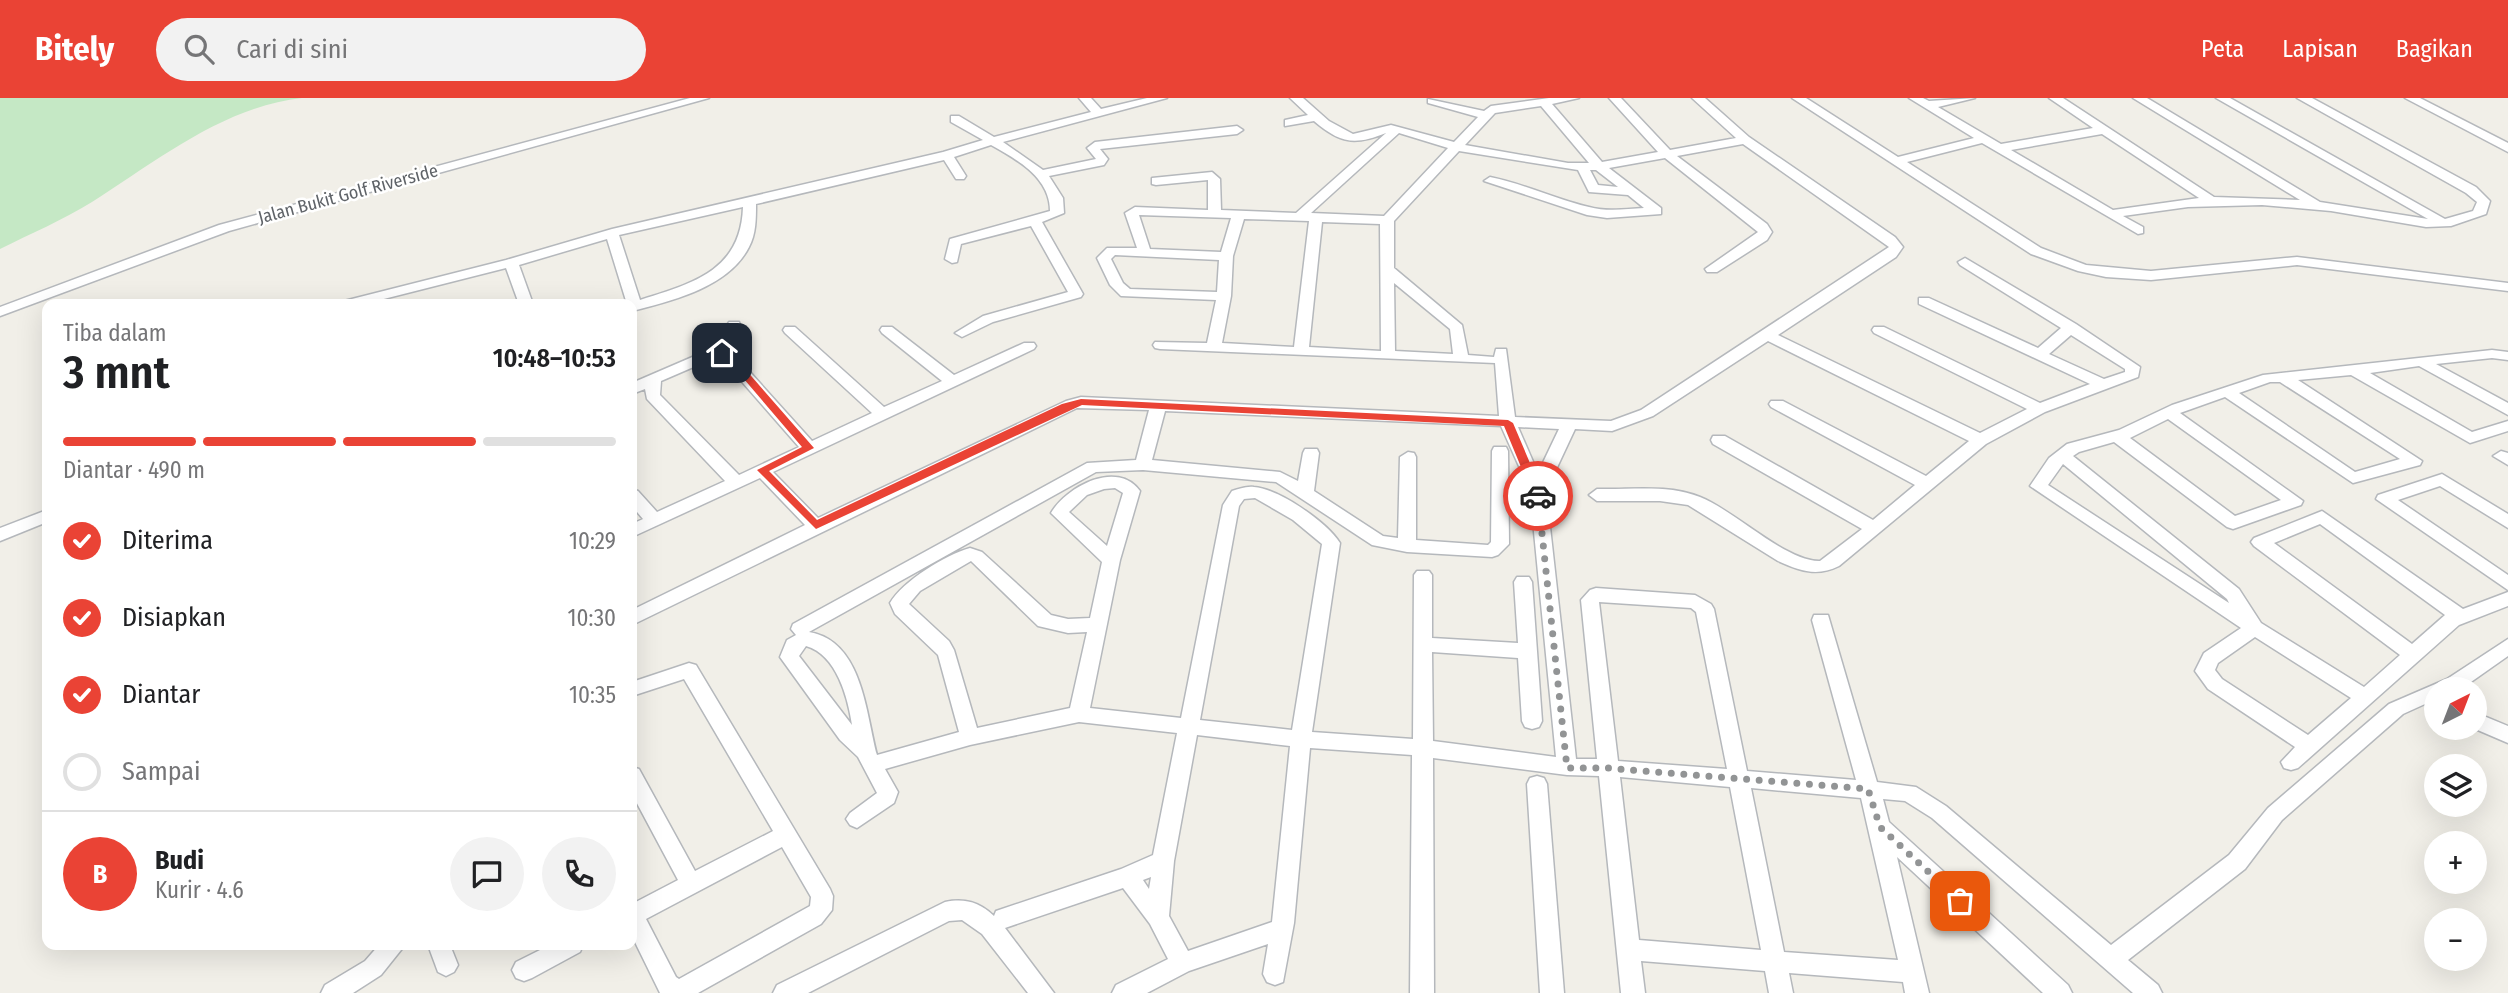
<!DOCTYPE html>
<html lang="id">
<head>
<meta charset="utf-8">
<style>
  body { margin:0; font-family:"Fira Sans Condensed",sans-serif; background:#f2f2f2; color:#202124; height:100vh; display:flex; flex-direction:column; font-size:26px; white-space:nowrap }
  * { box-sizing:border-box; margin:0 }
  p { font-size:23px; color:#757577 }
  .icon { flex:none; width:38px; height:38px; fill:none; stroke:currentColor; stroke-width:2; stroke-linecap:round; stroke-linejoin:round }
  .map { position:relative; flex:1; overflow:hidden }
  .side { position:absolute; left:42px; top:201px; width:595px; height:651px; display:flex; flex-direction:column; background:#fff; border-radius:14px; box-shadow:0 7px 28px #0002 }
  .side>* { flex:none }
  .needle { width:46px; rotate:42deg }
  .buttons { position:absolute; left:2424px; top:579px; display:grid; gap:14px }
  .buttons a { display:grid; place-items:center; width:63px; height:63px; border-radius:50%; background:#fff; box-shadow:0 7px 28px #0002; font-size:35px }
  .pin { position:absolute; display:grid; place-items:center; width:60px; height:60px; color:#fff; margin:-30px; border-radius:14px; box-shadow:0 4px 10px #0006 }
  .courier { position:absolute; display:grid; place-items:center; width:70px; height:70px; margin:-35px; border:5px solid #ea4335; border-radius:50%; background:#fff; color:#222; box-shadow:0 2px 9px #0007 }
  .overview em { font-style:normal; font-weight:600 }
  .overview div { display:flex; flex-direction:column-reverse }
  .overview { display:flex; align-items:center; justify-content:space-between; height:119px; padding:0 21px }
  h1 { font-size:46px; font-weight:600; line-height:52px }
  .bar { display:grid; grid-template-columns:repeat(4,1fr); gap:10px 7px; align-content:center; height:84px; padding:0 21px }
  .bar i { height:9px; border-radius:5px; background:#e0e0e0 }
  .bar .on { background:#ea4335 }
  .bar p { grid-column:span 4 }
  .line { display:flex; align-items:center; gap:18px; padding:0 21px; border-top:2px solid #e0e0e0 }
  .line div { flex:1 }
  .round { display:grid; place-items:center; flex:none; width:74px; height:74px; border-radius:37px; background:#f2f2f2 }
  ol { padding:0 21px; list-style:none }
  li { display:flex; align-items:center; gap:21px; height:77px }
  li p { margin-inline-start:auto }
  li .icon { padding:7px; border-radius:50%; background:#ea4335; color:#fff; stroke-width:4 }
  li:last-child { color:#757577 }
  li i { width:38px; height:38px; border:4px solid #e0e0e0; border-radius:50% }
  header { display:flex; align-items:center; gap:42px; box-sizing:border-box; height:98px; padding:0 35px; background:#ea4335; color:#fff }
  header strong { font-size:33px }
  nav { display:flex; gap:38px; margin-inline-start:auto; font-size:24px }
  .search { width:490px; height:63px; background:#f2f2f2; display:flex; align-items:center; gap:18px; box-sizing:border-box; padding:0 24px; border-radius:38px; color:#757577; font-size:26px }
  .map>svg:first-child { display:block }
  .green { fill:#c5e8c5 }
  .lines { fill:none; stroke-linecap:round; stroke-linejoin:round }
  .minor-casing { stroke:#b5b8bc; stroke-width:3 }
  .minor { fill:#fff; fill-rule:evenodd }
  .route { fill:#ea4335 }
  .done { stroke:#929495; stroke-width:7; stroke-dasharray:0 12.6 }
  .labels { text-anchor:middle; stroke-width:5; stroke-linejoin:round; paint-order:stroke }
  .far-street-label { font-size:18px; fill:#5f6368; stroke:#fff }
</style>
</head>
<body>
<header>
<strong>Bitely</strong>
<div class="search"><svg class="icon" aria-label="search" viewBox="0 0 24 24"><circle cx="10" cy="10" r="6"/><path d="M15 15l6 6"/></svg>Cari di sini</div>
<nav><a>Peta</a><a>Lapisan</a><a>Bagikan</a></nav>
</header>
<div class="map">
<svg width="2508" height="895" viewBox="0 0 2508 895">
  <rect width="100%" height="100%" fill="#f1efe8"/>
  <!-- green -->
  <path class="green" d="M0 0H302C223 9 157 63 92 104 63 122 30 136 0 151Z"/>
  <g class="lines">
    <defs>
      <g id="minor">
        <polygon points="690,0 709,0 229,133 0,218 0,209 219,127"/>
        <path d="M1079 0H1091L1101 11 1147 0H1167L1003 44 1043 72 1096 61 1087 50 1095 44 1237 28 1243 32 1237 36 1100 51 1108 61 1104 67 1049 78 1063 100 1064 115 1042 124 1083 196 1081 199 993 224 962 239 955 235 983 218 1068 194 1031 128 961 146 957 164 952 165 945 161 950 141 1050 113C1050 80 1018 62 991 47L954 59 966 78 964 81H956L944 62 756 106C756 121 756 136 749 149 729 189 672 203 632 213V206H627L607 141 519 167 533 206H519L506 170 364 206H342L344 203 506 162 612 131 943 54 983 42 951 24V18H959L994 39 1091 14ZM743 109C741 173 693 185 640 202L619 137Z"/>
        <path d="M1290 0H1303L1329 23 1353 36 1391 27 1454 44 1478 19 1428 5V1L1484 13 1491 8 1549 0H1579L1552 6 1602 64 1658 54 1609 0H1621L1670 52 1736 40 1692 0H1705L1749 39 1895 139 1903 149 1896 159 1778 237 1980 335 2027 311 1874 235 1872 232 1874 229H1884L2040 305 2090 286 1919 206V200H1929L2038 250 2061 230 1960 167 1958 164 1965 160 2076 226 2140 269 2138 279 2045 314 1986 346 1839 468C1817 479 1800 473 1778 463L1688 407 1660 403H1597L1589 397 1597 391C1631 392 1668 386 1700 399 1734 412 1786 464 1820 463L1862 431 1713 346 1711 342 1713 338H1725L1873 422 1915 387 1771 309 1769 306 1771 303H1783L1926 378 1969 343 1768 243 1653 318 1612 333 1575 331 1546 393 1576 661H1597L1581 502 1590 492 1596 490 1695 497 1711 506 1714 511 1747 673 1856 682 1812 522 1814 517H1828L1877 684 1916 689 1946 708 2111 847 2229 757 2268 710 2389 606 2447 581 2508 541V558L2461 591 2436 592V601L2403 616 2282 722 2245 771 2128 862 2158 887 2162 895H2133L1932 720 1905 703 1883 701 1889 724 2068 887 2072 895H2043L1897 759 1929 895H1905L1903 884 1789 875 1793 895H1769L1765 873 1641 863 1645 895H1621L1599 678 1567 677 1433 660 1434 895H1410L1412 657 1310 650 1294 825 1283 884 1275 887 1267 884 1263 876 1268 846 1189 873 1147 895H1112L1116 887 1168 861 1150 826 1123 790 1005 830 1054 895H1028L982 836 962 822 949 823 808 895H773L777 887 945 804C965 800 979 804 994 818L996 813 1121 771 1153 757 1177 635 1079 624 970 647 885 671 898 694 894 705 857 730 850 727 846 721 850 715 877 695 858 659 840 642 780 559 787 542 796 537 791 531 793 526 1087 365 1136 362 1149 312 1077 310 632 527V512L805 427 760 380 632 439V426L643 421 632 408V391L638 393 657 414 725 383 647 301 645 291 632 296V285L704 254 717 252 730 239 727 227 729 224H739L745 240 732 254 812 343 872 315 785 235 783 232 785 229H795L884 309 942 283 882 235 880 232 882 229H892L954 277 1024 245H1034L1036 248 1034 251 773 374 818 420 1066 303 1081 299 1499 318 1495 265 1160 251 1155 250 1153 247 1155 244 1207 245 1216 202 1121 198 1110 187 1097 160 1107 150H1137L1125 115 1135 109 1208 112V82L1156 87 1152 86V80L1212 74 1220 81 1221 112 1296 115 1386 35C1354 48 1340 45 1314 23L1285 28V22L1308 17ZM1541 8 1589 65H1568L1465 47 1495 15ZM1399 35 1448 50 1384 118 1311 115ZM1743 46 1889 149 1641 312 1611 323 1515 319 1506 251H1496L1494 259 1468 257 1462 227 1394 170V123L1459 53 1578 72 1589 94 1628 97 1644 110C1626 111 1607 114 1589 109 1555 101 1525 86 1490 79L1484 83 1587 117 1607 120 1661 116V110L1609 70 1665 60 1758 134 1705 171 1707 174H1717L1767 142 1772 134 1767 126 1677 58ZM1590 72H1596L1618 89 1598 87ZM1139 117 1231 120 1221 154 1150 151ZM1244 121 1309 123 1294 249 1222 245 1231 198 1233 158ZM1322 124 1380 126 1381 253 1309 249ZM1115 157 1219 162 1217 194 1130 191 1123 185 1111 161ZM1394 185 1450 231 1453 256 1395 253ZM2071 237 2125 271V274L2104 281 2049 256ZM712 261H722L799 349 739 377 660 297 661 283ZM1165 313 1501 328 1530 393 1556 659 1433 643 1432 554 1518 560 1522 623 1525 629 1532 631 1539 629 1542 623 1532 484 1529 479H1517L1514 484 1518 545 1432 540V477L1429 473H1417L1414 477 1413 641 1312 634 1340 445C1327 424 1279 391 1254 389 1246 388 1239 391 1232 393L1223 407 1181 620 1090 610 1120 462 1140 393C1117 361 1066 389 1051 415L1102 464 1090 520 1068 521 1051 517 982 454 970 450C945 457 903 483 890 505L895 516 938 557 959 634 877 657C866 617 863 543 809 534L1096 374 1143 372 1276 384 1372 447 1407 454 1492 459 1498 457 1509 446 1508 353 1506 349H1494L1492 353 1491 444 1488 447 1416 442V359L1414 355 1408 354 1400 359 1398 440 1383 438 1314 393 1319 355 1317 351H1305L1303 355 1298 383 1280 374 1152 362ZM1518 329 1559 331 1538 375ZM1104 391 1115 390 1123 395 1107 448 1069 414 1087 397ZM1255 400 1293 422 1322 446 1292 632 1200 622 1239 408 1244 401ZM971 463 1038 528 1068 535 1087 534 1070 610 977 630 954 552 949 543 909 506 920 493ZM1599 504 1691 510 1696 514 1727 671 1618 663ZM806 548C837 557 848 600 852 627L799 558ZM1197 637 1290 648 1272 824 1188 853 1169 818 1174 763ZM1620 679 1730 689 1761 852 1639 842ZM1751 690 1861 700 1898 862 1784 854ZM1151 779 1149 791 1143 782Z"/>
        <path d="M1792 0H1806L1898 59 1974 40 1909 0H1923L1929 3 1975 0 1938 9 2001 46 2093 30 2049 0H2063L2214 99 2300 102 2133 0H2147L2320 104 2428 121 2216 0H2230L2445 121 2473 113 2477 104 2466 95 2297 0H2312L2476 89 2490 103 2486 116 2451 128 2426 129 2331 113 2262 107 2188 109 2123 118 2143 129V135L2138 136 1982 45 1907 64 2041 150 2086 167 2151 173 2297 159 2508 185V193L2297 167 2151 182 2106 179 2078 173 2031 156ZM2102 36 2199 100 2113 112 2011 52Z"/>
        <polygon points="2405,0 2420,0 2508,45 2508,54"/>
        <path d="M2492 252 2508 254V262L2492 260 2436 266 2508 305V317L2419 268 2370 275 2472 334 2508 323V333L2470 345 2351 277 2298 282 2422 363 2420 367 2353 385 2225 299 2180 315 2303 403 2301 407 2233 431 2227 429 2114 344 2079 354 2073 358 2239 491 2261 525 2364 589 2400 557 2254 448 2251 444 2254 440 2322 413 2463 511 2508 494V508L2459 527 2298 670 2291 672 2284 670 2281 664 2295 649 2208 591 2195 573 2204 555 2241 530 2030 388 2049 360 2067 346 2119 332 2172 307 2263 277ZM2270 284H2280L2400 361 2355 374 2239 295ZM2168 321 2281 402 2235 418 2130 340ZM2063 366 2227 501 2229 505 2048 387ZM2320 426 2445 517 2412 546 2274 445ZM2255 539 2351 600 2308 637 2222 581 2215 572 2218 565Z"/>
        <polygon points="2501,353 2508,355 2508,367 2493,358"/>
        <polygon points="2442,376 2508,416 2508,430 2440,388 2398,402 2508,477 2508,492 2376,401 2378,397"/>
        <polygon points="47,412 47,424 0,443 0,430"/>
        <path d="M689 565 696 567 830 791 833 798 832 812 821 826 698 895H660L632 838V806L678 782 632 696V669L639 671 695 773 773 733 684 581 632 598V584ZM782 749 811 799 810 808 679 881 676 879 646 821Z"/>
        <polygon points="2474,614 2508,628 2508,645 2473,630"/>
        <polygon points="1537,678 1544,680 1547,686 1564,895 1540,895 1527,686 1530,680"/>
        <polygon points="379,847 405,847 381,877 353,895 321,895 325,887 365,863"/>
        <polygon points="428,847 450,847 458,867 454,874 446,878 438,874"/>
        <polygon points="550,847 583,847 580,854 532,880 524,883 516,880 512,872 516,864"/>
      </g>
    </defs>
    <!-- minor casing -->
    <use href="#minor" class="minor-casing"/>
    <!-- minor -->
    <use href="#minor" class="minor"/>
  </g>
  <!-- route -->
  <polygon class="route" points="722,252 732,256 814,350 769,373 817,422 1062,306 1081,301 1508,322 1513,325 1544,398 1538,402 1533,398 1504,328 1082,307 816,431 757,372 802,349 726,260 717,255"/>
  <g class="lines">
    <!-- done -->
    <polyline class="done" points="1538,398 1567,670 1607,670 1868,691 1880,729 1960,803"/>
  </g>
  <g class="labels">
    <!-- far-street labels -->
    <g class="far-street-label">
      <text transform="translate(348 96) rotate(-15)" y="6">Jalan Bukit Golf Riverside</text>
    </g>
  </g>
</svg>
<div class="buttons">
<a><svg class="needle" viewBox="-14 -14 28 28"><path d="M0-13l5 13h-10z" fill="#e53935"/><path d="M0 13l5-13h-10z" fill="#757577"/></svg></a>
<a><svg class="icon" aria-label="layers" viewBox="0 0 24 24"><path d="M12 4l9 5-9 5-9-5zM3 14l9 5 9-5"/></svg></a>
<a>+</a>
<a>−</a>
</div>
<div class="pin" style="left:1960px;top:803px;background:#ea580c"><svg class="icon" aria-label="bag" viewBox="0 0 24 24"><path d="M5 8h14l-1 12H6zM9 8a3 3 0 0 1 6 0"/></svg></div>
<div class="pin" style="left:722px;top:255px;background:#1f2937"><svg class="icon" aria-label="home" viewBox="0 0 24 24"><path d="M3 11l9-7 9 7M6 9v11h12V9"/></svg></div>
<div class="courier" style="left:1538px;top:398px"><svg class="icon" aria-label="car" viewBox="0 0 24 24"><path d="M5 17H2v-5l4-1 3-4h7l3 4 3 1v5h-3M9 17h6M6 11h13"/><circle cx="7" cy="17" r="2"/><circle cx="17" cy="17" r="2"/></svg></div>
<section class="side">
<div class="overview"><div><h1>3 mnt</h1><p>Tiba dalam</p></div><em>10:48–10:53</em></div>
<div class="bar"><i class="on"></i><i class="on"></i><i class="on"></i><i></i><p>Diantar · 490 m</p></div>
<ol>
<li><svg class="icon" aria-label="check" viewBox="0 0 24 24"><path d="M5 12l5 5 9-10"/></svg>Diterima<p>10:29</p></li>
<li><svg class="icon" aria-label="check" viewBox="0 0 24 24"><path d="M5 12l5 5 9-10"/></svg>Disiapkan<p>10:30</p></li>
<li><svg class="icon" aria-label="check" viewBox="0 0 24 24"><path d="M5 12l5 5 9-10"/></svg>Diantar<p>10:35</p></li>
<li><i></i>Sampai</li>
</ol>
<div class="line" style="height:126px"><b class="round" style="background:#ea4335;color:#fff">B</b><div><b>Budi</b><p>Kurir · 4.6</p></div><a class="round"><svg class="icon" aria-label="chat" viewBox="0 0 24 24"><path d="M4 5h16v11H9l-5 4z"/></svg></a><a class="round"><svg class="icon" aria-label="phone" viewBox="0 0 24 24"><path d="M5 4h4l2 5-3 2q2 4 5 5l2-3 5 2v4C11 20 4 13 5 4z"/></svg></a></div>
</section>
</div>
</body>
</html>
